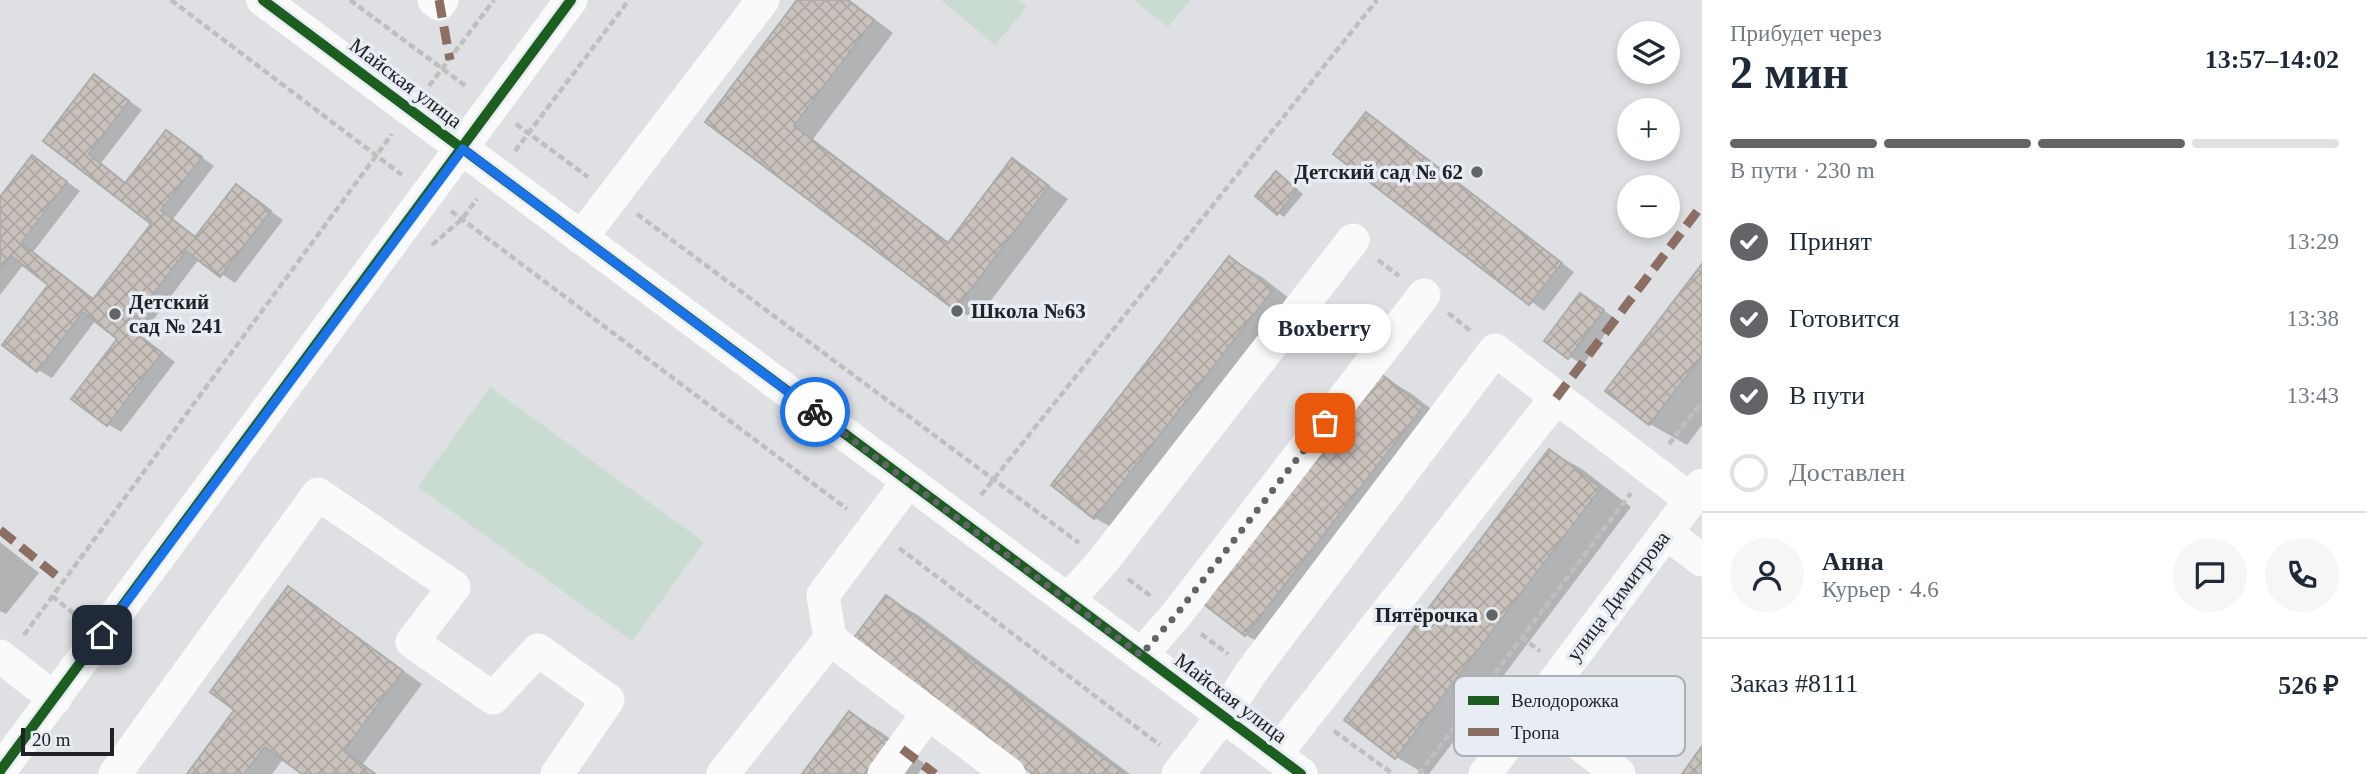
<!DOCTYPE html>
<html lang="ru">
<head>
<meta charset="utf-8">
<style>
  body { margin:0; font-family:"Times New Roman",serif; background:#f6f6f7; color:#1f2937; height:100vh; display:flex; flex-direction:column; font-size:26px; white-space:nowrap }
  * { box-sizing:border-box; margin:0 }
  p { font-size:23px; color:#747a83 }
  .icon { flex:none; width:38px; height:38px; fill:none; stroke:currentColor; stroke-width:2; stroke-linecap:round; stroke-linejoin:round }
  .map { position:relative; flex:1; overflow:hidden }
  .sheet { display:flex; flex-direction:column; background:#fff; width:665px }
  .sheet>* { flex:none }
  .tools { position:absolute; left:1617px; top:21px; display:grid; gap:14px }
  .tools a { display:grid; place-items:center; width:63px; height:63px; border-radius:50%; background:#fff; box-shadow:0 4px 10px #0003; font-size:35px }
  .scale { position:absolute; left:21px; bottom:18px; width:93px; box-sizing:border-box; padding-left:7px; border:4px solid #212225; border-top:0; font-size:19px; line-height:24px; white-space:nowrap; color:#212225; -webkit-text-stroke:5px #e8ecf3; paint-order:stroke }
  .pin { position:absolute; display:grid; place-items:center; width:60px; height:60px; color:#fff; margin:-30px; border-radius:14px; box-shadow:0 4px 10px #0006 }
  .courier { position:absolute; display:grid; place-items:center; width:70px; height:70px; margin:-35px; border:5px solid #1a73e8; border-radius:50%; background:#fff; color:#222; box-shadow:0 2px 9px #0007 }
  .bubble { position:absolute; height:49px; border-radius:24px; background:#fff; box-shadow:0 4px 10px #0003; font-size:23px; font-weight:600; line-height:49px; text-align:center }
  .headline em { font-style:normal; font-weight:600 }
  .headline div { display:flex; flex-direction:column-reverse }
  .headline { display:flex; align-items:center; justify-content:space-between; height:119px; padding:0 28px }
  h1 { font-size:46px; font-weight:600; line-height:52px }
  .bar { display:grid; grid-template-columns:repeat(4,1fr); gap:10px 7px; align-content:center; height:84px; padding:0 28px }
  .bar i { height:9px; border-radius:5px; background:#e0e1e3 }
  .bar .current { background:#636468 }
  .bar p { grid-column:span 4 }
  .line { display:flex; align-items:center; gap:18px; padding:0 28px; border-top:2px solid #e0e1e3 }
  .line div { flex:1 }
  .round { display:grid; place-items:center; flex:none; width:74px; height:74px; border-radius:37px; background:#f6f6f7 }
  ol { padding:0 28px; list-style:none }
  li { display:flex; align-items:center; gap:21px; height:77px }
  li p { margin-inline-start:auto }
  li .icon { padding:7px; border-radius:50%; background:#636468; color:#fff; stroke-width:4 }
  li:last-child { color:#747a83 }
  li i { width:38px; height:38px; border:4px solid #e0e1e3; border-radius:50% }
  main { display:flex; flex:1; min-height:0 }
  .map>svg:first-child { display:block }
  .pitch { fill:#cadbd2 }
  .shadow { fill:#0003 }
  .building { fill:url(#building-cross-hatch); stroke:#acacad; stroke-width:2 }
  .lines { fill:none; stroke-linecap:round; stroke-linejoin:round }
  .path { stroke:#bfbfc0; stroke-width:4.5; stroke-dasharray:7 3.5; stroke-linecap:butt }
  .minor { stroke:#fafafb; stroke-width:33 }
  .quiet { stroke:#8d6e63; stroke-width:9; stroke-dasharray:18 9; stroke-linecap:butt }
  .cycleway-casing { stroke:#e8ecf3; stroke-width:15 }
  .cycleway { stroke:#1b5e20; stroke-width:10 }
  .done { stroke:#636468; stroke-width:7; stroke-dasharray:0 12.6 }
  .route { stroke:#1a73e8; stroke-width:9 }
  .poi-dot { fill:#636468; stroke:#e8ecf3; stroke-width:2.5 }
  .labels { text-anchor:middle; stroke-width:7; stroke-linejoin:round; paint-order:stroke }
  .street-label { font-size:21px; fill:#212225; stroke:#e8ecf3 }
  .poi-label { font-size:21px; font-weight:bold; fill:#212225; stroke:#e8ecf3; text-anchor:end }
  .key { fill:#e8ecf3; stroke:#acafb5; stroke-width:2 }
  .key-label { font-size:19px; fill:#212225 }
</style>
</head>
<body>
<main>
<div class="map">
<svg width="1702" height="774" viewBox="0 0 1702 774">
  <defs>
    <pattern id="building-cross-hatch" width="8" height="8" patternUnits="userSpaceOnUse" patternTransform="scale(1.75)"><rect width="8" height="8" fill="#c9c2bc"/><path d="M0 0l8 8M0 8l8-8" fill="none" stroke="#aca6a1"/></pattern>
  </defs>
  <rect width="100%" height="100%" fill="#dee0e3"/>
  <!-- pitch -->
  <g class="pitch">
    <polygon points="941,0 1018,0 1027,7 995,45"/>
    <polygon points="1134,0 1190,0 1168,27"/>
    <polygon points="490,387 704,542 632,641 418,487"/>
  </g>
  <!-- shadow -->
  <g class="shadow">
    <polygon points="799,0 850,0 893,33 813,139 950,243 1012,160 1068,199 976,320 956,309 708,121"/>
    <polygon points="95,76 142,110 101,163 127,184 167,132 214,166 173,219 197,237 236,186 283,220 235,283 199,259 141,336 175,362 121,432 108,424 120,338 96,320 52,378 38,370 50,285 24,264 0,295 0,200 32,157 80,191 33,252 95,300 154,223 45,140"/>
    <polygon points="1366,115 1574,272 1544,311 1336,154"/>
    <polygon points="1282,177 1303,194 1284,217 1278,213"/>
    <polygon points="1230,258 1262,277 1304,310 1127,536 1095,518 1053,485"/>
    <polygon points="1702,267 1702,425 1687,445 1650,424 1607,391"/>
    <polygon points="1593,303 1616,319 1583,365 1546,341"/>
    <polygon points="1380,375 1412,394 1454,427 1277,653 1246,635"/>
    <polygon points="1550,451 1582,469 1631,507 1429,774 1425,774 1396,757"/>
    <polygon points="0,542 39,573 6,614 0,611"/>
    <polygon points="288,589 422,684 363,764 377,774 305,774 284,758 272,774 189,774 237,710"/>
    <polygon points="886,597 918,615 1130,774 1036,774"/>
    <polygon points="850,713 881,732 925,764 918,774 804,774"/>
  </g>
  <!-- building -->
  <g class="building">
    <polygon points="797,0 847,0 874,20 794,126 948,243 1012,158 1049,186 955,310 705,122"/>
    <polygon points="94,74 129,101 89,154 125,183 166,130 202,157 161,210 195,237 236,184 271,211 220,277 186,251 128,327 162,353 107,426 71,399 117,339 83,312 37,372 2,345 48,285 11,256 0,270 0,197 32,155 67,182 21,243 93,299 151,224 43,141"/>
    <polygon points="1366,112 1562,263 1529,305 1333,154"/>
    <polygon points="1276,171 1297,190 1277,215 1255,196"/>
    <polygon points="1229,256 1273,290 1094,519 1051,485"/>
    <polygon points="1702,264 1702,356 1649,425 1605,391"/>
    <polygon points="1580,293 1604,310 1568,359 1544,341"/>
    <polygon points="1380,373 1423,407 1245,636 1201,602"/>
    <polygon points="1549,449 1601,488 1395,759 1344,720"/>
    <polygon points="288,586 403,671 344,751 375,774 302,774 265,747 244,774 187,774 234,710 210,692"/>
    <polygon points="886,595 1125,774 1033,774 853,639"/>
    <polygon points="849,711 894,745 873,774 802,774"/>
    <polygon points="1702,746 1702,774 1682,774"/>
  </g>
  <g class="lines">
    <!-- path -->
    <g class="path">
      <polyline points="171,0 402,175"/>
      <polyline points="350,0 467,87"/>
      <polyline points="429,86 494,0"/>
      <polyline points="516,124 588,177"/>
      <polyline points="515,151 629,0"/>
      <polyline points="451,211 847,509"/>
      <polyline points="637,214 1079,543"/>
      <polyline points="432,245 462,219 477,199"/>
      <polyline points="1378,260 1399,276"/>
      <polyline points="1448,313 1471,331"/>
      <polyline points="1669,444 1702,402"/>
      <polyline points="981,495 1377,0"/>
      <polyline points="899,548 1160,745"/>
      <polyline points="1128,579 1152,597"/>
      <polyline points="52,596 77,616"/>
      <polyline points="1201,634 1228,654"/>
      <polyline points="24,635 392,134"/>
      <polyline points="1521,637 1540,651"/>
      <polyline points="1334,731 1393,774"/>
      <polyline points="1419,774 1631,493"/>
    </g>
    <!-- minor -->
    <g class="minor">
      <polyline points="263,0 1301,774"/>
      <polyline points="434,0 439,4 442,0"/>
      <polyline points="581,238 763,0"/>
      <polyline points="908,482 823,595 830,639 1009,774"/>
      <polyline points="1666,533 1702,560"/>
      <polyline points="1068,600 1103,561 1353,240"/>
      <polyline points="1141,655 1176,615 1424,295"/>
      <polyline points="0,656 55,699"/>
      <polyline points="1533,709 1619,774"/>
      <polyline points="1275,755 1556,398"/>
      <polyline points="0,771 571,0"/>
      <polyline points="115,774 318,494 454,587 412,642 493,698 538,650 608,700 557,774"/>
      <polyline points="723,774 830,639"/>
      <polyline points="884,774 928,713"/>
      <polyline points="1178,774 1223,716 1252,671 1495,350 1691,500"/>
      <polyline points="1485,774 1702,485"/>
    </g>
    <!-- quiet -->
    <g class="quiet">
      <polyline points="439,0 450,60"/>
      <polyline points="1556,398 1702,205"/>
      <polyline points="0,530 63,581"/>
      <polyline points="902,749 935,774"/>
    </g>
    <defs>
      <g id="cycleway">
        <polyline points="263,0 1301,774"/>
        <polyline points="0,771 571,0"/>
      </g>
    </defs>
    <!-- cycleway casing -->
    <use href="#cycleway" class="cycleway-casing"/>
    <!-- cycleway -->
    <use href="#cycleway" class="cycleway"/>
  </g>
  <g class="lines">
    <!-- done -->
    <polyline class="done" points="815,412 1141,655 1176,615 1325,423"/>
    <!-- route -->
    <polyline class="route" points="102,635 463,149 815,412"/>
  </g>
  <!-- markers -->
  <g class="poi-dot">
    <circle cx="1477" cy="172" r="7"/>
    <circle cx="957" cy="311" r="7"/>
    <circle cx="115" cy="314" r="7"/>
    <circle cx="1492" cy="615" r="7"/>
  </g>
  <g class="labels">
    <!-- street labels -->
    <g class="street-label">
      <text transform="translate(406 83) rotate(37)" y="7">Майская улица</text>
      <text transform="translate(1618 596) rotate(-53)" y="7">улица Димитрова</text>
      <text transform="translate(1231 698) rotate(37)" y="7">Майская улица</text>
    </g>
    <!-- poi labels -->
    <g class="poi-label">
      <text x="1463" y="179">Детский сад № 62</text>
      <text x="129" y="309" text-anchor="start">Детский<tspan x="129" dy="24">сад № 241</tspan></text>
      <text x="971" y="318" text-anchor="start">Школа №63</text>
      <text x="1478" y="622">Пятёрочка</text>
    </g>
  </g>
  <!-- legend -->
  <rect x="1454" y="676" width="231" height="80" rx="10" class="key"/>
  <rect x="1468" y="696" width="31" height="9" fill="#1b5e20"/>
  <rect x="1468" y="728" width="31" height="8" fill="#8d6e63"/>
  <g class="key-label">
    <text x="1511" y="707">Велодорожка</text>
    <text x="1511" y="739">Тропа</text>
  </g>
</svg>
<div class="tools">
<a><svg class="icon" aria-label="layers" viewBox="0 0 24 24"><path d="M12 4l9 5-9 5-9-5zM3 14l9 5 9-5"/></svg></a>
<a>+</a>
<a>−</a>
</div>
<div class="scale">20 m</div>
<div class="pin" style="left:1325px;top:423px;background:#ea580c"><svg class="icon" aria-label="bag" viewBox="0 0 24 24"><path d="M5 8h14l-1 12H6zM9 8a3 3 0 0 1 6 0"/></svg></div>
<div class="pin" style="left:102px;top:635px;background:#1f2937"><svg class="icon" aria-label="home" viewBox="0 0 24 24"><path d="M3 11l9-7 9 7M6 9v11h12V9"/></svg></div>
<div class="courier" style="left:815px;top:412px"><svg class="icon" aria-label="bike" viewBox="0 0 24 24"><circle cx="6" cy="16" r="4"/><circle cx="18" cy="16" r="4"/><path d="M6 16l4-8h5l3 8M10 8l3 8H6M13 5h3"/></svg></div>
<div class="bubble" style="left:1258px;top:304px;width:133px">Boxberry</div>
</div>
<section class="sheet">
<div class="headline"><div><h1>2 мин</h1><p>Прибудет через</p></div><em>13:57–14:02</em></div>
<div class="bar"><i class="current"></i><i class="current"></i><i class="current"></i><i></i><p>В пути · 230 m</p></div>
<ol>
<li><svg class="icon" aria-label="check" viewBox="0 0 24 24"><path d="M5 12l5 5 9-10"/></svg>Принят<p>13:29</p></li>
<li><svg class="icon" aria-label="check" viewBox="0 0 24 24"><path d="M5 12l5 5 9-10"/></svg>Готовится<p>13:38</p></li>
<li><svg class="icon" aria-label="check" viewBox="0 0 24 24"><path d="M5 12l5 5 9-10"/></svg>В пути<p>13:43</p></li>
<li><i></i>Доставлен</li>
</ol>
<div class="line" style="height:126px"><a class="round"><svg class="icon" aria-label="person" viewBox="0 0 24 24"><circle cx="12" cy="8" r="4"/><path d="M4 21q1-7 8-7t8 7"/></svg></a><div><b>Анна</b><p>Курьер · 4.6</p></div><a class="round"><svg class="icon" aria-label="chat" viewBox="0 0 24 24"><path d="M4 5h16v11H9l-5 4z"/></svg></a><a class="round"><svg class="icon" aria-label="phone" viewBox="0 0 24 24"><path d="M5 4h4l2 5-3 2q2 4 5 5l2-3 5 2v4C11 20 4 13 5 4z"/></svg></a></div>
<div class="line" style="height:91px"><div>Заказ #8111</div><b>526 ₽</b></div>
</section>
</main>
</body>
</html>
